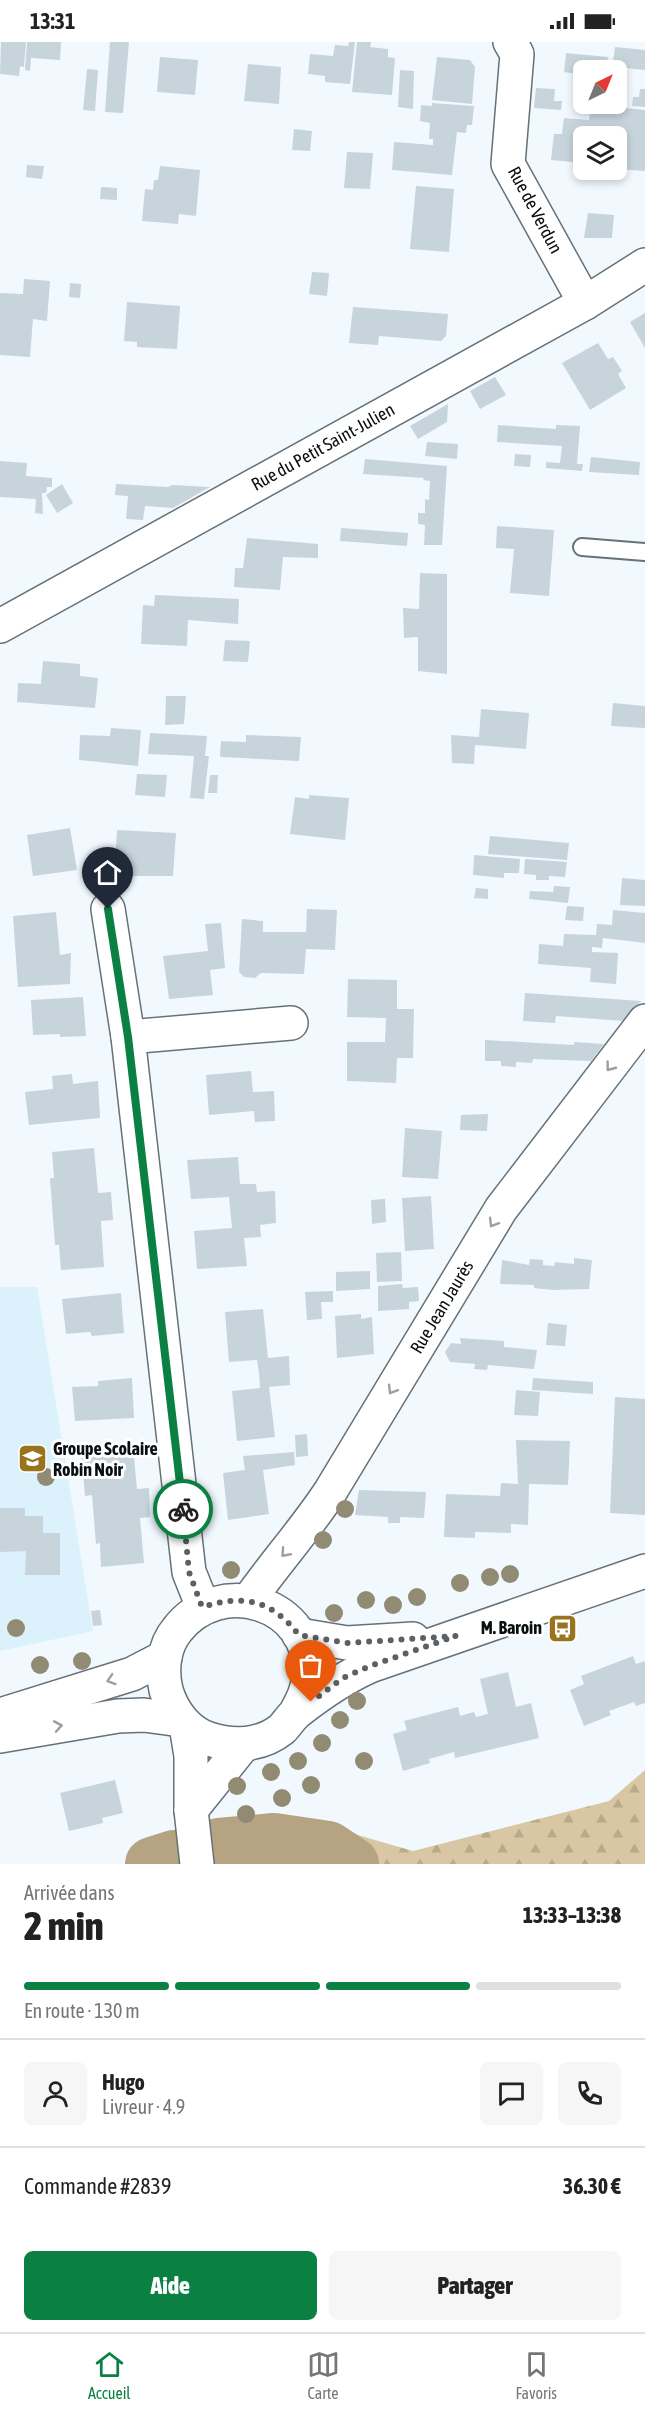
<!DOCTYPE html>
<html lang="fr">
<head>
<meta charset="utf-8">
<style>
  body { margin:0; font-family:"Asap Condensed",sans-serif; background:#f6f6f6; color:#222; height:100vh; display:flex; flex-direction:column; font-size:22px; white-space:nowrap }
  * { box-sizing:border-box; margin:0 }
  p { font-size:20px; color:#767676 }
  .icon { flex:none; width:33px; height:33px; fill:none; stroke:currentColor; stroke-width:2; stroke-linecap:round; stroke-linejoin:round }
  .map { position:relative; height:1822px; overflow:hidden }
  .drawer { display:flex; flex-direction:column; background:#fff; flex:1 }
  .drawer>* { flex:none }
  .needle { width:39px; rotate:43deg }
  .fabs { position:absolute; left:573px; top:18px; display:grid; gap:12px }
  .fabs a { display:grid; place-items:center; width:54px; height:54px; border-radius:9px; background:#fff; box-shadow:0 3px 9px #0003; font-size:30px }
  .pin { position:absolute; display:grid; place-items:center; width:51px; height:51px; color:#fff; margin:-62px -26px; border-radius:50% 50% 50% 0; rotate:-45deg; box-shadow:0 0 6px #0007 }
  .pin .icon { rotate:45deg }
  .courier { position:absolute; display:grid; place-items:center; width:60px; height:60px; margin:-30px; border:4px solid #0b8043; border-radius:50%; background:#fff; color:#222; box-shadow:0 2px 8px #0007 }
  .headline em { font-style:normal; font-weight:800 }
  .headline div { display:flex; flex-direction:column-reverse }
  .headline { display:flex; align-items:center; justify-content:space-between; height:102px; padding:0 24px }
  h1 { font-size:39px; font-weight:800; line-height:45px }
  .bar { display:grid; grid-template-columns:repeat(4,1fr); gap:9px 6px; align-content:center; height:72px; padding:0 24px }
  .bar i { height:8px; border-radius:4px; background:#e0e0e0 }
  .bar .current { background:#0b8043 }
  .bar p { grid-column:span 4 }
  .line { display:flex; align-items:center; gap:15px; padding:0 24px; border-top:2px solid #e0e0e0 }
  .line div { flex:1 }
  .round { display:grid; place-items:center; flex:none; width:63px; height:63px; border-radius:9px; background:#f6f6f6 }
  .primary-button { display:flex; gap:12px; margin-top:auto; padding:12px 24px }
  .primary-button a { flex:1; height:69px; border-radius:9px; background:#0b8043; color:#fff; font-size:24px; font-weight:800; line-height:69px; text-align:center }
  .primary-button a+a { background:#f6f6f6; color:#222 }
  .status { display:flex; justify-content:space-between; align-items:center; height:42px; padding:0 30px; background:#fff; direction:ltr }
  .status svg { height:16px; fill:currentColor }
  .tabs { display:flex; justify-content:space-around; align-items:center; height:84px; border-top:2px solid #e0e0e0; background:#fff; font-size:16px; color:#767676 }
  .tabs a { display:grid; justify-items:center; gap:3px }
  .tabs .current { color:#0b8043 }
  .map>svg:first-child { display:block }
  .built { fill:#dbf1fc }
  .forest { fill:url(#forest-firs) }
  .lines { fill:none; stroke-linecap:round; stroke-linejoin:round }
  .river { stroke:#b5a381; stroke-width:54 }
  .building { fill:#c7d4dc }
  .service-casing { stroke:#657278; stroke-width:20 }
  .minor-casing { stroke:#657278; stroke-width:36 }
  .tertiary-casing { stroke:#657278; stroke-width:36 }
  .service { stroke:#fff; stroke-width:16 }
  .minor { stroke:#fff; stroke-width:33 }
  .tertiary { stroke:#fff; stroke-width:33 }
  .tree { fill:#928b73 }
  .oneway { stroke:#9d9f9f }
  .done { stroke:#5a6063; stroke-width:6; stroke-dasharray:0 10.8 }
  .route { stroke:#0b8043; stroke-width:8 }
  .labels { text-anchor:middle; stroke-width:6; stroke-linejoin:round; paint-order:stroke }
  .street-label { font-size:18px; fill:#090e10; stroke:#fff }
  .poi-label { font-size:18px; font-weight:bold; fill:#090e10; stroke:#fff; text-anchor:start }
</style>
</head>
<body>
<div class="status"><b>13:31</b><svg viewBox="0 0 49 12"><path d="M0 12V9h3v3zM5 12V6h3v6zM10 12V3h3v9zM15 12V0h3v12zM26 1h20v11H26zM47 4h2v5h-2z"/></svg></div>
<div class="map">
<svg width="645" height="1822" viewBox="0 0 645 1822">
  <defs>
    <pattern id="forest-firs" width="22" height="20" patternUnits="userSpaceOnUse" patternTransform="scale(1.5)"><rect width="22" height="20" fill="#d9c7a3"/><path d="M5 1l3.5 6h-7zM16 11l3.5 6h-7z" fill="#b9aa8b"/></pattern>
  </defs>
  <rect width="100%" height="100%" fill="#f1f9fe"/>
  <!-- built -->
  <polygon class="built" points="0,1245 37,1245 93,1589 0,1609"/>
  <!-- forest -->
  <polygon class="forest" points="645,1728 645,1822 239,1822 241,1809 278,1781 337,1787 413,1809 609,1759"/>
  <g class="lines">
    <!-- river -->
    <g class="river">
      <polyline points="219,1803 274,1798 328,1806 352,1822"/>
      <polyline points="152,1822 174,1815"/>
    </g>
  </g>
  <!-- building -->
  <g class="building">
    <polygon points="1,0 26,0 24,25 20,24 19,34 0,32"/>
    <polygon points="27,0 61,0 60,18 31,16 30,29 25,28"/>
    <polygon points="110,0 129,0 123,71 105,70"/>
    <polygon points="349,0 355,0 350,42 325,40 325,34 308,32 310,12 333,14 335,3 348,4"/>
    <polygon points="357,0 371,0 370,5 388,7 388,15 395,16 392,53 352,50"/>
    <polygon points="615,5 645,8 645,28 625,26 620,63 616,63 616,28 612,28"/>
    <polygon points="566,11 608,15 606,28 584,28 584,33 564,30"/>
    <polygon points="160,15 198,18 195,53 157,50"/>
    <polygon points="437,15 470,18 475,25 472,62 432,58"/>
    <polygon points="248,22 281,25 279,62 244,59"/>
    <polygon points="87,27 98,28 95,69 83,68"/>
    <polygon points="400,28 414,29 413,67 398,65"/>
    <polygon points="582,36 584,62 645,68 645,129 616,127 616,94 584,94 584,121 551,118 554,92 562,92 564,76 589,78 590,70 578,70"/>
    <polygon points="536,46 555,47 554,59 562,59 561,68 534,66"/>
    <polygon points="640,47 645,47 645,65 632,64 633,55 639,55"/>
    <polygon points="432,61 474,64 472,83 467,83 466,91 457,90 452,133 392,128 394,100 433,103 433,97 429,97 430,81 420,79 421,63 432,64"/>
    <polygon points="294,87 312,89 310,109 292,108"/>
    <polygon points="347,110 373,111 370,147 344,146"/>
    <polygon points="27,123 44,124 42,137 26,135"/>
    <polygon points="160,124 200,128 196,174 179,172 178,182 142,179 145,147 153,148 154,138 158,138"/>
    <polygon points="416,144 454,147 449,210 410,207"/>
    <polygon points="101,145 117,146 117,158 100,157"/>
    <polygon points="588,171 614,173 612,196 584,196"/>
    <polygon points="312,230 329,231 327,254 309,252"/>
    <polygon points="24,237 50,239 47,279 33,277 30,315 0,313 0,251 23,252"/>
    <polygon points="70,241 81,242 80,256 69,255"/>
    <polygon points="127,260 180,264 177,307 137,305 137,300 124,299"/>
    <polygon points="353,265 448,272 446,294 441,299 379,294 378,303 349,301"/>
    <polygon points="645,271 645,306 630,280"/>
    <polygon points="598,301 608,317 613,315 622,329 618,332 626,346 590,368 562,321"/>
    <polygon points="495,335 506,353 480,367 470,349"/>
    <polygon points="448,362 447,380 418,397 410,384"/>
    <polygon points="498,383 556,387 556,383 580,384 577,422 583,422 582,429 546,426 546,420 560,421 562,404 497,400"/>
    <polygon points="427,400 458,402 457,417 425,414"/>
    <polygon points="515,412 531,413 530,425 514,424"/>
    <polygon points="591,415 640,420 639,433 589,430"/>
    <polygon points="365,417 447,424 442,503 424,503 425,483 418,482 418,471 425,471 425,457 429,458 430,439 423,438 424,436 363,432"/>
    <polygon points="0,419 27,421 26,434 52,436 52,445 47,445 46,451 42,451 43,472 35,471 36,457 0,455"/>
    <polygon points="62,442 73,461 57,471 46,453"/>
    <polygon points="116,442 168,445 172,443 210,445 173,466 145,464 143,478 126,477 128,454 115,453"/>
    <polygon points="497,484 554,488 549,554 510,551 514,507 496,506"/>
    <polygon points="341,486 408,491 407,504 340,499"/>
    <polygon points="247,496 318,502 318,516 283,515 280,548 234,545 235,526 243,526"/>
    <polygon points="420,531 447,532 447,632 418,629 418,595 404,596 403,566 419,567"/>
    <polygon points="155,553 239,557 238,582 188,578 187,604 141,602 143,563 154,564"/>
    <polygon points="225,598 250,599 248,620 223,619"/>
    <polygon points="43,619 80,622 80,634 98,636 95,666 17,660 18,641 41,642"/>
    <polygon points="166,654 186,654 184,682 165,683"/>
    <polygon points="613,661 645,664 645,686 611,684"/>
    <polygon points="481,667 529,671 526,707 475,703 474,722 452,721 451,693 479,695"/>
    <polygon points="111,686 141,688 138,724 79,718 80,693 110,694"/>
    <polygon points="150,691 207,694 205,714 209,714 204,757 190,756 194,714 148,712"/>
    <polygon points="246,693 301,695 299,719 220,715 221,699 246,700"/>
    <polygon points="137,732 167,733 165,755 135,753"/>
    <polygon points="210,733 218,733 217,751 208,751"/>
    <polygon points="309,753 349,756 345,798 290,792 295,755 309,757"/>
    <polygon points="70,786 77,828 33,834 27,793"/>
    <polygon points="117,788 176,791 173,834 130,834 129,844 114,844"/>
    <polygon points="490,794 569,801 567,818 488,812"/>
    <polygon points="474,813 520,817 519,831 504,831 504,836 473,833"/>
    <polygon points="525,817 567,820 565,835 549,834 549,838 536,838 536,833 524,832"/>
    <polygon points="622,836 645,838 645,864 620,863"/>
    <polygon points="554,844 570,845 568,861 529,857 530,849 553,850"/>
    <polygon points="476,846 488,847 488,857 474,856"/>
    <polygon points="567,864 584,865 583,879 565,878"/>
    <polygon points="307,867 337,868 335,908 306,907 304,932 261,931 255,936 244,935 239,930 242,877 263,879 263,890 306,890"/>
    <polygon points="613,868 645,871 645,901 603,896 602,906 592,905 592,910 618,911 616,942 590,940 591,926 538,922 539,902 563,904 564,892 596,893 597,882 612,883"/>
    <polygon points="56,870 60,913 71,911 70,942 18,945 13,874"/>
    <polygon points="221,881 225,926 210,928 213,953 169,957 163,914 208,909 205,882"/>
    <polygon points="348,937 397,938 397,967 414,967 413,1016 397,1016 396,1041 347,1039 347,1000 385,1000 386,976 347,975"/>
    <polygon points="525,951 641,959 624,979 556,974 555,981 523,979"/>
    <polygon points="83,955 86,994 60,995 60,992 33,993 31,958"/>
    <polygon points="485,998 574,1003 574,1000 604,1002 591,1019 533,1017 532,1021 516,1020 516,1025 501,1024 501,1019 485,1019"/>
    <polygon points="251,1029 253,1050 274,1049 275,1079 255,1080 254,1069 209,1073 206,1033"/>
    <polygon points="72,1032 73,1042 98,1039 100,1076 29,1083 25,1050 53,1047 52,1034"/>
    <polygon points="488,1072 487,1089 460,1088 461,1073"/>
    <polygon points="405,1086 442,1089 438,1137 402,1135"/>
    <polygon points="94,1106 98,1151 111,1150 113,1178 101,1179 104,1225 61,1228 59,1203 55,1203 50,1136 54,1136 52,1110"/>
    <polygon points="238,1115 240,1142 256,1142 257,1150 275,1149 276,1181 260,1183 261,1195 244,1196 247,1224 197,1227 194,1189 232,1186 229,1155 191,1157 187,1118"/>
    <polygon points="431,1154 434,1207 405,1209 402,1156"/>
    <polygon points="385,1157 386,1180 372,1182 371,1158"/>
    <polygon points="401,1210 402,1239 377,1240 376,1211"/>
    <polygon points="574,1216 592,1218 589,1247 553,1248 534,1246 534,1243 500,1242 502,1218 529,1223 530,1217 543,1218 543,1223 554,1224 555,1220 574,1222"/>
    <polygon points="370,1229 370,1247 336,1249 336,1230"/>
    <polygon points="402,1242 403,1246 418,1245 419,1259 409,1260 409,1267 378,1269 378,1244"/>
    <polygon points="333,1249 333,1260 321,1260 322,1277 307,1278 305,1250"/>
    <polygon points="121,1251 124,1291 92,1294 90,1290 66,1292 62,1257"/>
    <polygon points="263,1267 268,1316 289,1314 290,1343 269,1345 275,1395 237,1399 232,1349 260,1346 259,1331 257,1318 229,1320 225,1270"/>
    <polygon points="361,1272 361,1277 372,1275 374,1312 337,1316 335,1274"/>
    <polygon points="548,1281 567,1283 565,1304 546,1303"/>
    <polygon points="460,1296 504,1299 504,1305 537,1308 534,1327 488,1323 487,1328 474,1327 475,1322 450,1320 445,1310 451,1301 461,1302"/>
    <polygon points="132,1336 134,1376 75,1379 72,1345 98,1344 98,1339"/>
    <polygon points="533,1336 593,1340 593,1352 532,1348"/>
    <polygon points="516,1348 540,1350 538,1374 514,1373"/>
    <polygon points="615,1355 645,1357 645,1473 610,1471"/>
    <polygon points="307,1392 308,1414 296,1415 295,1393"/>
    <polygon points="516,1398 570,1399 568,1443 529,1442 528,1483 511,1482 511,1491 475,1490 475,1496 444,1495 446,1452 500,1454 501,1441 518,1442"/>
    <polygon points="133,1405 137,1447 149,1446 150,1475 140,1476 144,1521 101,1525 100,1501 96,1502 92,1453 85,1454 81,1409"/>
    <polygon points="294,1410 295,1423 263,1428 269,1472 228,1478 223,1431 245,1428 243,1414"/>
    <polygon points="359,1448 426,1450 424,1476 400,1475 400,1481 388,1481 388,1475 355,1473"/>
    <polygon points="0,1466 25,1466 25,1474 43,1474 43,1491 60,1491 60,1533 25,1533 26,1509 0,1510"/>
    <polygon points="100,1568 102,1583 93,1584 91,1569"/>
    <polygon points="633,1614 636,1622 645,1619 645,1661 636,1664 634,1660 609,1669 611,1673 584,1684 570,1648 584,1642 581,1634"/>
    <polygon points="508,1630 516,1665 531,1661 539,1696 455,1716 454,1710 429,1717 430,1721 403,1729 393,1692 407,1688 404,1679 458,1665 460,1674 474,1670 476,1675 488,1672 480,1637"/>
    <polygon points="115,1738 123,1771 102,1776 103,1781 69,1789 60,1751"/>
  </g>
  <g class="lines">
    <defs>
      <polyline id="service" points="582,505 645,510"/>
      <g id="minor">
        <polyline points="510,0 517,12 508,122 585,261"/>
        <polyline points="0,584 585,261 645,223"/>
        <polyline points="108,867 128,995"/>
        <path d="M249 1558C275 1521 305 1488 330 1450L501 1167 645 979"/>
        <polyline points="203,1565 189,1530 128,995 291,981"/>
        <polyline points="186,1683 191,1714 191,1768 197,1822"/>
        <polyline points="191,1768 244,1702"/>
      </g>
      <g id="tertiary">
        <polyline points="299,1593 347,1601 413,1597"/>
        <path d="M295 1672C302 1659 308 1648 309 1633 313 1561 220 1532 177 1588 164 1604 161 1627 166 1648 172 1669 187 1690 209 1697 233 1705 261 1704 282 1687 287 1682 291 1675 297 1670 320 1652 343 1636 370 1624L645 1529"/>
        <polyline points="0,1673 132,1632 165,1615"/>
        <polyline points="0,1694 118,1674 144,1673 181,1678"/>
      </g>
    </defs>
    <!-- service casing -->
    <use href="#service" class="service-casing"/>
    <!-- minor casing -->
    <use href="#minor" class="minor-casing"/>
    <!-- tertiary casing -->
    <use href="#tertiary" class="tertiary-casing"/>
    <!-- service -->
    <use href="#service" class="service"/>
    <!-- minor -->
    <use href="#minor" class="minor"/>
    <!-- tertiary -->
    <use href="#tertiary" class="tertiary"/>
  </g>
  <!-- trees -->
  <g class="tree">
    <circle cx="46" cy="1435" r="9"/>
    <circle cx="345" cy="1467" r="9"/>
    <circle cx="323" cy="1498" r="9"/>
    <circle cx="231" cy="1528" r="9"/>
    <circle cx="510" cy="1532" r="9"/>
    <circle cx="490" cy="1535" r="9"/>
    <circle cx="460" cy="1541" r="9"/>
    <circle cx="417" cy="1555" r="9"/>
    <circle cx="366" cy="1558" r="9"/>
    <circle cx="393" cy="1563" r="9"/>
    <circle cx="334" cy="1571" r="9"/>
    <circle cx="16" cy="1586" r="9"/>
    <circle cx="82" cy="1619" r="9"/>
    <circle cx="40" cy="1623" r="9"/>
    <circle cx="357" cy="1659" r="9"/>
    <circle cx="340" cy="1678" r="9"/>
    <circle cx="322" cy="1701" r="9"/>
    <circle cx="298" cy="1719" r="9"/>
    <circle cx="364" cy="1719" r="9"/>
    <circle cx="271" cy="1730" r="9"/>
    <circle cx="311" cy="1743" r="9"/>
    <circle cx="237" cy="1744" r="9"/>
    <circle cx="282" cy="1756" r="9"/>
    <circle cx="246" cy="1772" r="9"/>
  </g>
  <!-- one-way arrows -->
  <defs><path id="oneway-chevron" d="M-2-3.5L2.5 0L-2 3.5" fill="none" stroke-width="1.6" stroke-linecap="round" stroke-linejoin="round" transform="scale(1.5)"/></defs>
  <g class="oneway">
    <use href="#oneway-chevron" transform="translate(610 1025) rotate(127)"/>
    <use href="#oneway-chevron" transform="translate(493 1181) rotate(121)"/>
    <use href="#oneway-chevron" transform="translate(392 1348) rotate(121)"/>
    <use href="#oneway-chevron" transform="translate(285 1511) rotate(132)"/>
    <use href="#oneway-chevron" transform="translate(111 1638) rotate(162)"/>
    <use href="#oneway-chevron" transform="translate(58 1684) rotate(-10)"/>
  </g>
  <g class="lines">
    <!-- done -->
    <path class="done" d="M183 1467 189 1530 202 1565C245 1552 271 1558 299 1593L347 1601 456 1594 370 1624 343 1636 311 1660"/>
    <!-- route -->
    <polyline class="route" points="108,867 128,995 183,1467"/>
  </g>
  <!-- icons -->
  <defs>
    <symbol id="school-square" viewBox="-11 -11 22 22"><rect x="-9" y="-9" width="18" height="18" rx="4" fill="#99741f" stroke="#fff"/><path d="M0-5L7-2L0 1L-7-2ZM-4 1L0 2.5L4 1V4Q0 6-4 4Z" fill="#fff"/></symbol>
    <symbol id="bus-square" viewBox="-11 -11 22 22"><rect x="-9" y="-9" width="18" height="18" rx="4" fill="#99741f" stroke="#fff"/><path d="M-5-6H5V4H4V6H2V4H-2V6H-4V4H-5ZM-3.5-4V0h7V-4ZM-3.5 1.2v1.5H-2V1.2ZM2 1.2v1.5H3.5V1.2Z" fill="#fff"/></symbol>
  </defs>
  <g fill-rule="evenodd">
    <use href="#school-square" x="16" y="1400" width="33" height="33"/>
    <use href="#bus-square" x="546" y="1570" width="33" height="33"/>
  </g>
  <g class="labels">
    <!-- street labels -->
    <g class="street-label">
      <text transform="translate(535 168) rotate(62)" y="6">Rue de Verdun</text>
      <text transform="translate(323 405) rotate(-29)" y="6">Rue du Petit Saint-Julien</text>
      <text transform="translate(442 1265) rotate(-59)" y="6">Rue Jean Jaurès</text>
    </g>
    <!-- poi labels -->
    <g class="poi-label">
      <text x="53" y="1413">Groupe Scolaire<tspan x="53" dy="21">Robin Noir</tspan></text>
      <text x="542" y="1592" text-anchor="end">M. Baroin</text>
    </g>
  </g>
</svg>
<div class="fabs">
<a><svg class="needle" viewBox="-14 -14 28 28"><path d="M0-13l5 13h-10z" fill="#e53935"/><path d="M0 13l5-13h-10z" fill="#767676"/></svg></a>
<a><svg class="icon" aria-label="layers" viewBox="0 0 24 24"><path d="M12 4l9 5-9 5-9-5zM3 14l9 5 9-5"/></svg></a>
</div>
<div class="pin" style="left:311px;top:1660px;background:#ea580c"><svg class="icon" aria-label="bag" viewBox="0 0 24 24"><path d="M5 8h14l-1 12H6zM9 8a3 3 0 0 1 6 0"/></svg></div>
<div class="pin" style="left:108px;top:867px;background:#1f2937"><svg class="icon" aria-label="home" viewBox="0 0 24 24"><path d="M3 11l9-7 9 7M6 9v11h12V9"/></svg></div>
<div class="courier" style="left:183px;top:1467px"><svg class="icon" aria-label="bike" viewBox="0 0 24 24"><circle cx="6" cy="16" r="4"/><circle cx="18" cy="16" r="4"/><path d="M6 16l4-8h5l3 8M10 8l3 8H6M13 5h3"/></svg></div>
</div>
<section class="drawer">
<div class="headline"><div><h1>2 min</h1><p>Arrivée dans</p></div><em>13:33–13:38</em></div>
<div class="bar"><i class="current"></i><i class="current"></i><i class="current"></i><i></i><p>En route · 130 m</p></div>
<div class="line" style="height:108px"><a class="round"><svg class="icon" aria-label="person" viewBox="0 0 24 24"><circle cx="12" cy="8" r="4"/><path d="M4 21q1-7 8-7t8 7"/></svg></a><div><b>Hugo</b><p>Livreur · 4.9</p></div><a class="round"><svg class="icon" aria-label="chat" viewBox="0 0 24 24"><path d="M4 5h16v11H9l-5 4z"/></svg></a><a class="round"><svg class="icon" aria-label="phone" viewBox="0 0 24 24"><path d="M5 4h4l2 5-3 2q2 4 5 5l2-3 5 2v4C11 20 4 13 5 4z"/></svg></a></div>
<div class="line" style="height:78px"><div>Commande #2839</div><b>36.30 €</b></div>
<div class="primary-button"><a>Aide</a><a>Partager</a></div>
</section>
<nav class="tabs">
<a class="current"><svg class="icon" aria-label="home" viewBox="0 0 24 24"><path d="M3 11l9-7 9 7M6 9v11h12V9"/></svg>Accueil</a>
<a><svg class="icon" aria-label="map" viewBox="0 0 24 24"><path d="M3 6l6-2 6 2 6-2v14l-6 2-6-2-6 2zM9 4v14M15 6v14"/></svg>Carte</a>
<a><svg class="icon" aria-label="saved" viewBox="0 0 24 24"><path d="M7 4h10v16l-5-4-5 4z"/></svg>Favoris</a>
</nav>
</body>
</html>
